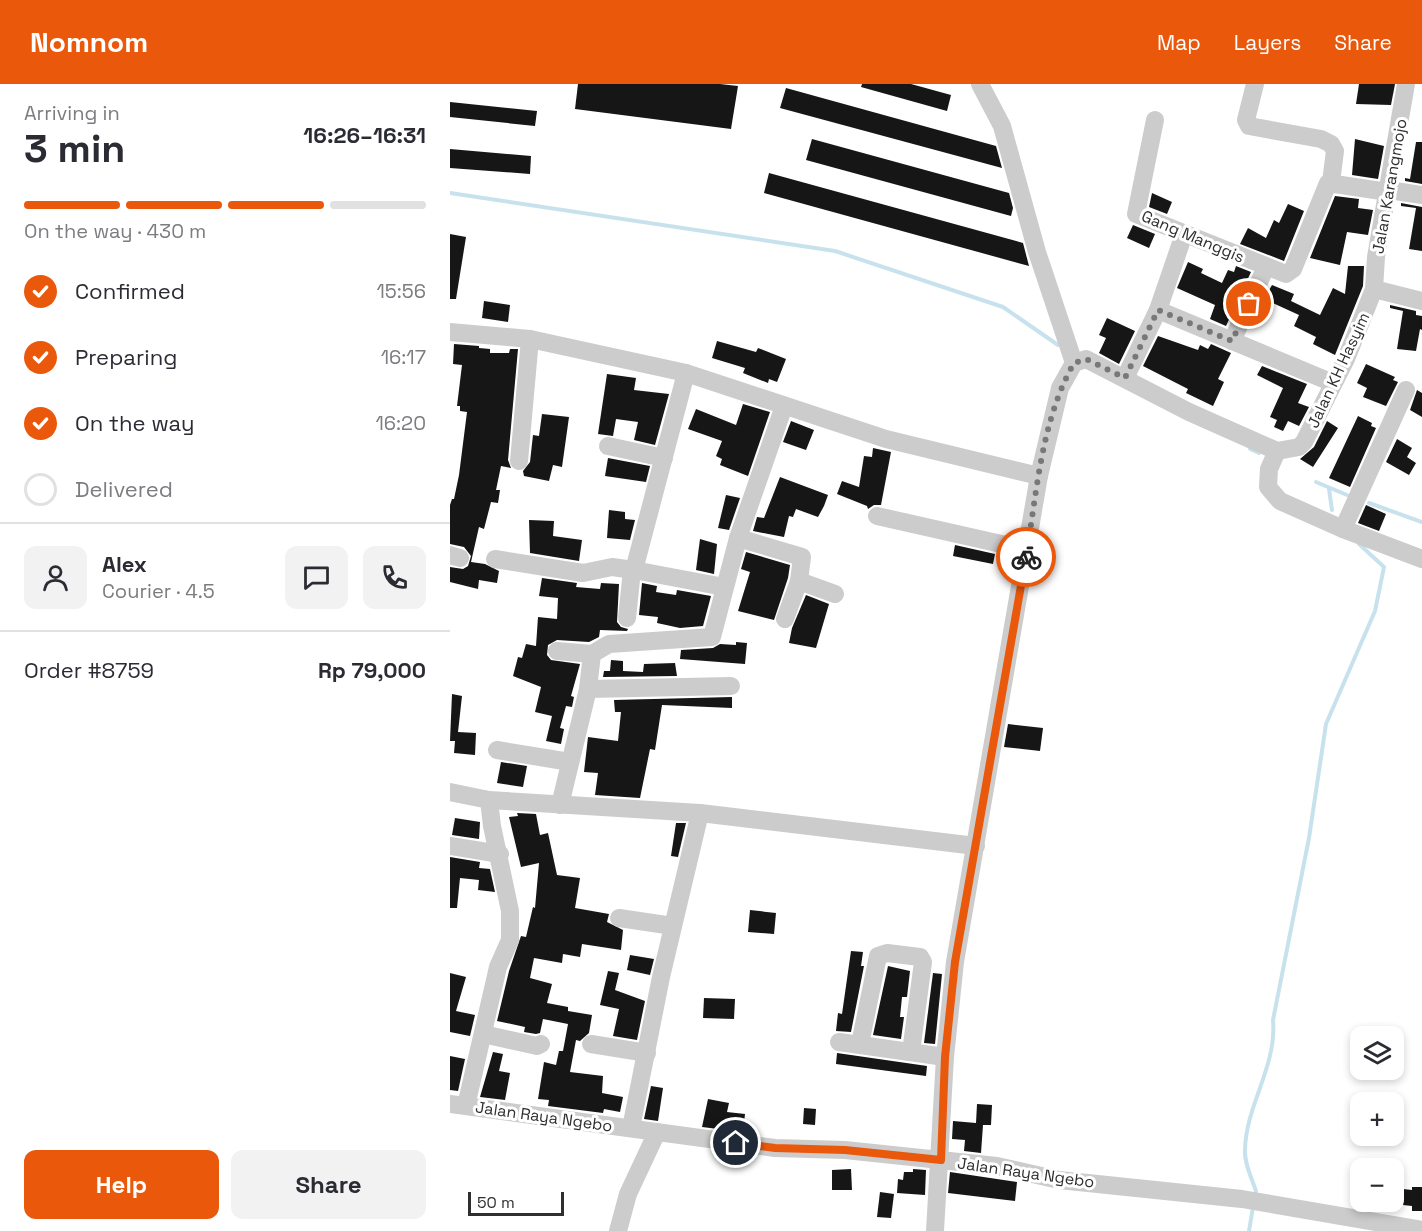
<!DOCTYPE html>
<html lang="en">
<head>
<meta charset="utf-8">
<style>
  body { margin:0; font-family:"Space Grotesk",sans-serif; background:#f2f2f3; color:#2b2b33; height:100vh; display:flex; flex-direction:column; font-size:22px; white-space:nowrap }
  * { box-sizing:border-box; margin:0 }
  p { font-size:20px; color:#7c7c81 }
  .icon { flex:none; width:33px; height:33px; fill:none; stroke:currentColor; stroke-width:2; stroke-linecap:round; stroke-linejoin:round }
  .map { position:relative; flex:1; overflow:hidden }
  .sheet { display:flex; flex-direction:column; background:#fff; width:450px }
  .sheet>* { flex:none }
  .controls { position:absolute; left:900px; top:942px; display:grid; gap:12px }
  .controls a { display:grid; place-items:center; width:54px; height:54px; border-radius:12px; background:#fff; box-shadow:0 3px 9px #0003; font-size:30px }
  .scale { position:absolute; left:18px; bottom:15px; width:96px; box-sizing:border-box; padding-left:6px; border:3px solid #2f2f2f; border-top:0; font-size:16px; line-height:21px; white-space:nowrap; color:#2f2f2f; -webkit-text-stroke:4px #fff; paint-order:stroke }
  .pin { position:absolute; display:grid; place-items:center; width:51px; height:51px; color:#fff; margin:-26px; border:3px solid #fff; border-radius:50%; box-shadow:0 2px 6px #0007 }
  .courier { position:absolute; display:grid; place-items:center; width:60px; height:60px; margin:-30px; border:4px solid #ea580c; border-radius:50%; background:#fff; color:#222; box-shadow:0 2px 8px #0007 }
  .overview em { font-style:normal; font-weight:800 }
  .overview div { display:flex; flex-direction:column-reverse }
  .overview { display:flex; align-items:center; justify-content:space-between; height:102px; padding:0 24px }
  h1 { font-size:39px; font-weight:800; line-height:45px }
  .bar { display:grid; grid-template-columns:repeat(4,1fr); gap:9px 6px; align-content:center; height:72px; padding:0 24px }
  .bar i { height:8px; border-radius:4px; background:#e1e1e2 }
  .bar .active { background:#ea580c }
  .bar p { grid-column:span 4 }
  .line { display:flex; align-items:center; gap:15px; padding:0 24px; border-top:2px solid #e1e1e2 }
  .line div { flex:1 }
  .round { display:grid; place-items:center; flex:none; width:63px; height:63px; border-radius:12px; background:#f2f2f3 }
  ol { padding:0 24px; list-style:none }
  li { display:flex; align-items:center; gap:18px; height:66px }
  li p { margin-inline-start:auto }
  li .icon { padding:6px; border-radius:50%; background:#ea580c; color:#fff; stroke-width:4 }
  li:last-child { color:#7c7c81 }
  li i { width:33px; height:33px; border:3px solid #e1e1e2; border-radius:50% }
  .button { display:flex; gap:12px; margin-top:auto; padding:12px 24px }
  .button a { flex:1; height:69px; border-radius:12px; background:#ea580c; color:#fff; font-size:24px; font-weight:800; line-height:69px; text-align:center }
  .button a+a { background:#f2f2f3; color:#2b2b33 }
  header { display:flex; align-items:center; gap:36px; box-sizing:border-box; height:84px; padding:0 30px; background:#ea580c; color:#fff }
  header strong { font-size:28px }
  nav { display:flex; gap:33px; margin-inline-start:auto; font-size:21px }
  main { display:flex; flex:1; min-height:0 }
  .map>svg:first-child { display:block }
  .lines { fill:none; stroke-linecap:round; stroke-linejoin:round }
  .stream { stroke:#c8e2ed; stroke-width:4 }
  .building { fill:#161616 }
  .minor { stroke:#ccc; stroke-width:18 }
  .done { stroke:#787878; stroke-width:6; stroke-dasharray:0 10.8 }
  .route { stroke:#ea580c; stroke-width:8 }
  .labels { text-anchor:middle; stroke-width:6; stroke-linejoin:round; paint-order:stroke }
  .street-label { font-size:16px; fill:#2f2f2f; stroke:#fff }
</style>
</head>
<body>
<header>
<strong>Nomnom</strong>
<nav><a>Map</a><a>Layers</a><a>Share</a></nav>
</header>
<main>
<section class="sheet">
<div class="overview"><div><h1>3 min</h1><p>Arriving in</p></div><em>16:26–16:31</em></div>
<div class="bar"><i class="active"></i><i class="active"></i><i class="active"></i><i></i><p>On the way · 430 m</p></div>
<ol>
<li><svg class="icon" aria-label="check" viewBox="0 0 24 24"><path d="M5 12l5 5 9-10"/></svg>Confirmed<p>15:56</p></li>
<li><svg class="icon" aria-label="check" viewBox="0 0 24 24"><path d="M5 12l5 5 9-10"/></svg>Preparing<p>16:17</p></li>
<li><svg class="icon" aria-label="check" viewBox="0 0 24 24"><path d="M5 12l5 5 9-10"/></svg>On the way<p>16:20</p></li>
<li><i></i>Delivered</li>
</ol>
<div class="line" style="height:108px"><a class="round"><svg class="icon" aria-label="person" viewBox="0 0 24 24"><circle cx="12" cy="8" r="4"/><path d="M4 21q1-7 8-7t8 7"/></svg></a><div><b>Alex</b><p>Courier · 4.5</p></div><a class="round"><svg class="icon" aria-label="chat" viewBox="0 0 24 24"><path d="M4 5h16v11H9l-5 4z"/></svg></a><a class="round"><svg class="icon" aria-label="phone" viewBox="0 0 24 24"><path d="M5 4h4l2 5-3 2q2 4 5 5l2-3 5 2v4C11 20 4 13 5 4z"/></svg></a></div>
<div class="line" style="height:78px"><div>Order #8759</div><b>Rp 79,000</b></div>
<div class="button"><a>Help</a><a>Share</a></div>
</section>
<div class="map">
<svg width="972" height="1147" viewBox="0 0 972 1147">
  <rect width="100%" height="100%" fill="#fff"/>
  <g class="lines">
    <!-- stream -->
    <g class="stream">
      <polyline points="0,109 385,167 553,223 608,261"/>
      <polyline points="800,365 809,369"/>
      <polyline points="866,398 897,411"/>
      <polyline points="879,405 882,426"/>
      <polyline points="919,419 972,438"/>
      <path d="M805 1113 806 1107C802 1095 794 1079 795 1066 796 1020 827 983 823 936L859 754 876 640 925 527 934 483 909 460"/>
      <polyline points="799,1147 803,1123"/>
    </g>
  </g>
  <!-- building -->
  <g class="building">
    <polygon points="128,0 270,0 288,2 281,45 125,25"/>
    <polygon points="412,0 461,0 501,11 497,27 411,3"/>
    <polygon points="909,0 945,0 941,21 906,20"/>
    <polygon points="336,4 546,62 552,84 330,24"/>
    <polygon points="0,18 87,27 85,42 0,33"/>
    <polygon points="362,55 559,109 563,124 561,132 356,76"/>
    <polygon points="905,55 934,62 928,95 902,91"/>
    <polygon points="966,58 972,58 972,100 955,97 955,94 960,95"/>
    <polygon points="0,65 81,72 80,90 0,84"/>
    <polygon points="319,89 573,159 579,182 314,109"/>
    <polygon points="702,109 722,118 717,130 699,123"/>
    <polygon points="885,112 909,115 908,124 923,126 918,151 897,148 890,181 860,174"/>
    <polygon points="951,119 972,123 972,167 959,165 966,124 951,122"/>
    <polygon points="838,120 854,127 834,177 790,160 798,144 816,154 824,136 829,139"/>
    <polygon points="683,141 705,150 699,164 677,154"/>
    <polygon points="0,150 16,153 6,215 0,215"/>
    <polygon points="738,178 753,185 751,189 772,199 778,186 784,188 786,182 801,188 776,242 760,235 765,221 727,204"/>
    <polygon points="898,182 914,182 913,202 885,271 863,260 866,253 844,242 849,231 814,215 822,201 844,210 841,217 870,231 883,204 895,210"/>
    <polygon points="34,217 60,221 58,238 32,234"/>
    <polygon points="940,221 966,227 966,231 972,232 972,246 970,245 966,267 947,265 953,227 940,224"/>
    <polygon points="657,234 685,247 669,280 649,269 656,254 649,251"/>
    <polygon points="708,252 748,266 750,261 758,265 761,260 781,269 768,295 774,298 763,322 736,309 738,305 693,282"/>
    <polygon points="267,257 306,268 308,264 336,275 327,298 319,295 318,299 293,289 295,284 262,274"/>
    <polygon points="4,260 29,262 29,264 40,265 40,269 59,269 60,265 68,265 58,376 61,384 51,382 46,406 50,406 48,419 41,418 34,445 29,443 21,478 35,480 49,487 47,499 29,496 28,505 0,498 0,483 13,485 18,482 21,472 14,463 0,460 0,421 2,415 4,415 9,391 17,328 10,327 10,322 7,322 12,281 3,280"/>
    <polygon points="916,280 945,293 943,296 948,298 936,322 913,313 917,304 907,299"/>
    <polygon points="812,282 857,300 848,319 859,323 849,342 838,337 833,347 824,343 827,336 820,333 833,304 807,291"/>
    <polygon points="157,290 186,294 184,306 219,310 205,361 184,356 188,338 166,335 163,352 148,350"/>
    <polygon points="967,306 972,309 972,333 960,326"/>
    <polygon points="293,320 320,328 298,392 270,381 272,375 266,372 272,357 238,345 246,325 286,341"/>
    <polygon points="92,330 119,333 112,383 103,381 99,397 74,392 73,387 80,378 83,351 89,352"/>
    <polygon points="908,332 922,339 921,342 926,344 900,403 879,394"/>
    <polygon points="341,337 364,346 356,366 333,358"/>
    <polygon points="877,337 888,344 863,383 850,375 864,363"/>
    <polygon points="947,355 962,364 957,373 966,379 959,391 936,378"/>
    <polygon points="423,364 441,368 431,421 424,421 418,425 417,422 387,410 392,397 409,403 414,372 422,373"/>
    <polygon points="158,374 200,382 196,398 155,392"/>
    <polygon points="330,393 378,411 374,422 368,433 346,425 343,433 339,432 334,453 303,447 307,433 314,434"/>
    <polygon points="276,411 290,414 279,446 268,444"/>
    <polygon points="916,421 936,430 929,447 908,439"/>
    <polygon points="159,426 175,428 175,435 185,436 180,456 157,454"/>
    <polygon points="79,436 104,437 103,452 132,456 129,477 80,469"/>
    <polygon points="250,455 267,460 264,490 246,486"/>
    <polygon points="505,461 545,470 543,480 503,472"/>
    <polygon points="296,468 340,481 338,494 324,536 288,527 300,488 291,485"/>
    <polygon points="92,494 127,499 126,503 150,505 151,499 169,500 167,538 171,543 178,545 177,547 150,546 149,553 139,558 107,556 98,561 97,571 101,576 130,580 121,612 124,613 122,623 116,622 110,644 114,645 111,660 96,657 102,632 85,628 91,603 63,592 68,573 72,574 76,560 86,562 88,533 107,535 108,514 89,512"/>
    <polygon points="192,499 207,502 206,508 226,511 227,506 261,512 253,542 230,544 207,539 208,533 189,531"/>
    <polygon points="356,511 379,520 366,564 339,559 342,544"/>
    <polygon points="286,558 297,559 295,580 230,575 231,566 263,564 270,560 286,561"/>
    <polygon points="161,576 173,577 173,587 193,588 194,580 225,579 227,592 153,593 154,587 160,587"/>
    <polygon points="2,610 12,612 8,648 26,649 25,671 4,669 5,657 0,657"/>
    <polygon points="282,613 282,624 212,621 205,666 200,665 190,714 145,711 148,689 134,688 138,653 168,657 171,628 165,628 164,616"/>
    <polygon points="558,640 593,644 590,667 554,663"/>
    <polygon points="51,678 77,682 73,703 47,699"/>
    <polygon points="67,729 86,730 90,751 98,749 107,791 130,794 125,824 159,830 157,838 173,846 171,866 132,860 130,873 113,870 112,879 84,874 80,894 102,900 97,919 118,923 118,927 142,931 139,949 130,957 126,956 120,988 153,992 152,1009 173,1013 170,1028 154,1025 153,1029 98,1022 99,1016 88,1015 94,978 106,981 109,967 113,967 118,940 93,935 90,949 86,950 74,948 75,943 47,937 59,887 71,852 76,853 83,823 85,824 89,779 71,783 59,733 68,732"/>
    <polygon points="5,734 30,738 29,755 2,751"/>
    <polygon points="226,739 236,739 228,773 221,772"/>
    <polygon points="0,773 30,778 29,784 40,785 45,808 28,806 29,796 10,794 7,824 0,824"/>
    <polygon points="300,826 326,829 324,850 298,848"/>
    <polygon points="401,867 413,868 411,882 414,882 401,948 386,947 388,929 392,930"/>
    <polygon points="180,871 204,875 200,891 177,886"/>
    <polygon points="438,882 460,887 457,913 452,913 450,933 454,933 451,955 423,951"/>
    <polygon points="158,887 169,889 165,906 195,917 187,956 163,952 169,925 150,921"/>
    <polygon points="0,889 16,893 6,927 25,931 20,952 0,948"/>
    <polygon points="483,889 492,890 485,960 474,959"/>
    <polygon points="254,914 285,915 284,935 253,934"/>
    <polygon points="43,968 53,970 49,987 60,989 55,1016 30,1013"/>
    <polygon points="387,969 477,982 476,992 386,980"/>
    <polygon points="0,972 15,975 8,1007 0,1006"/>
    <polygon points="201,1002 213,1004 208,1037 194,1035"/>
    <polygon points="258,1015 279,1019 277,1028 295,1030 293,1048 252,1043"/>
    <polygon points="527,1020 542,1021 541,1041 533,1041 531,1069 514,1067 515,1056 502,1055 503,1037 526,1039"/>
    <polygon points="354,1024 366,1025 365,1041 353,1040"/>
    <polygon points="401,1085 402,1106 382,1106 382,1086"/>
    <polygon points="463,1085 476,1086 475,1111 447,1109 448,1095 453,1096 454,1088 463,1088"/>
    <polygon points="500,1088 567,1098 565,1117 498,1109"/>
    <polygon points="962,1103 972,1103 972,1127 962,1127 962,1122 944,1120 944,1104 962,1106"/>
    <polygon points="430,1108 444,1110 441,1134 427,1133"/>
  </g>
  <g class="lines">
    <!-- minor -->
    <g class="minor">
      <polyline points="530,0 552,42 587,168 624,279"/>
      <polyline points="805,0 796,36 799,42 871,55 881,60 885,67 881,98"/>
      <polyline points="705,36 686,130 836,190 843,185 878,99 938,108"/>
      <polyline points="939,106 972,111"/>
      <polyline points="924,205 972,217"/>
      <polyline points="708,226 883,299"/>
      <polyline points="0,248 80,255 236,289 436,355 589,392"/>
      <polyline points="782,257 816,183"/>
      <polyline points="236,289 184,486 274,503"/>
      <polyline points="675,294 708,226 734,150"/>
      <polyline points="158,362 214,374"/>
      <polyline points="827,367 849,363 854,358 896,275 924,205 926,173 956,0"/>
      <polyline points="827,367 819,385 818,403 830,417 893,445 972,475"/>
      <polyline points="69,377 80,255"/>
      <polyline points="427,432 578,466"/>
      <polyline points="893,445 956,306"/>
      <polyline points="288,454 352,473 349,497 335,535"/>
      <polyline points="0,471 10,474"/>
      <polyline points="45,475 133,489 162,483 184,486"/>
      <polyline points="349,497 385,510"/>
      <polyline points="177,534 182,486"/>
      <polyline points="107,567 142,570 138,605 110,721"/>
      <polyline points="142,570 159,560 262,553 288,454 334,322"/>
      <polyline points="138,605 281,602"/>
      <polyline points="47,666 120,678"/>
      <polyline points="0,708 39,716 250,729 211,893 181,1044"/>
      <polyline points="250,729 526,762"/>
      <polyline points="0,762 50,770"/>
      <polyline points="169,834 223,842"/>
      <polyline points="33,950 87,962 91,960"/>
      <polyline points="389,958 495,973"/>
      <polyline points="141,960 197,969"/>
      <polyline points="410,960 428,872 437,869 470,873 473,878 461,968"/>
      <polyline points="0,1020 325,1064 395,1066 547,1082 609,1096 792,1115 972,1146"/>
      <polyline points="16,1022 48,883 60,856 60,827 42,742 39,716"/>
      <polyline points="168,1147 178,1110 207,1048"/>
      <polyline points="485,1147 495,973 505,878 589,392 610,304 624,279 636,275 739,328 827,367"/>
    </g>
  </g>
  <g class="lines">
    <!-- done -->
    <path class="done" d="M576 473C587 408 591 337 624 279L636 275 675 294 708 226 782 257 799 220"/>
    <!-- route -->
    <polyline class="route" points="286,1059 325,1064 395,1066 491,1076 495,973 505,878 576,473"/>
  </g>
  <g class="labels">
    <!-- street labels -->
    <g class="street-label">
      <text transform="translate(939 102) rotate(-80)" y="6">Jalan Karangmojo</text>
      <text transform="translate(743 152) rotate(23)" y="6">Gang Manggis</text>
      <text transform="translate(888 286) rotate(-65)" y="6">Jalan KH Hasyim</text>
      <text transform="translate(94 1032) rotate(8)" y="6">Jalan Raya Ngebo</text>
      <text transform="translate(576 1088) rotate(8)" y="6">Jalan Raya Ngebo</text>
    </g>
  </g>
</svg>
<div class="controls">
<a><svg class="icon" aria-label="layers" viewBox="0 0 24 24"><path d="M12 4l9 5-9 5-9-5zM3 14l9 5 9-5"/></svg></a>
<a>+</a>
<a>−</a>
</div>
<div class="scale">50 m</div>
<div class="pin" style="left:799px;top:220px;background:#ea580c"><svg class="icon" aria-label="bag" viewBox="0 0 24 24"><path d="M5 8h14l-1 12H6zM9 8a3 3 0 0 1 6 0"/></svg></div>
<div class="pin" style="left:286px;top:1059px;background:#1f2937"><svg class="icon" aria-label="home" viewBox="0 0 24 24"><path d="M3 11l9-7 9 7M6 9v11h12V9"/></svg></div>
<div class="courier" style="left:576px;top:473px"><svg class="icon" aria-label="bike" viewBox="0 0 24 24"><circle cx="6" cy="16" r="4"/><circle cx="18" cy="16" r="4"/><path d="M6 16l4-8h5l3 8M10 8l3 8H6M13 5h3"/></svg></div>
</div>
</main>
</body>
</html>
